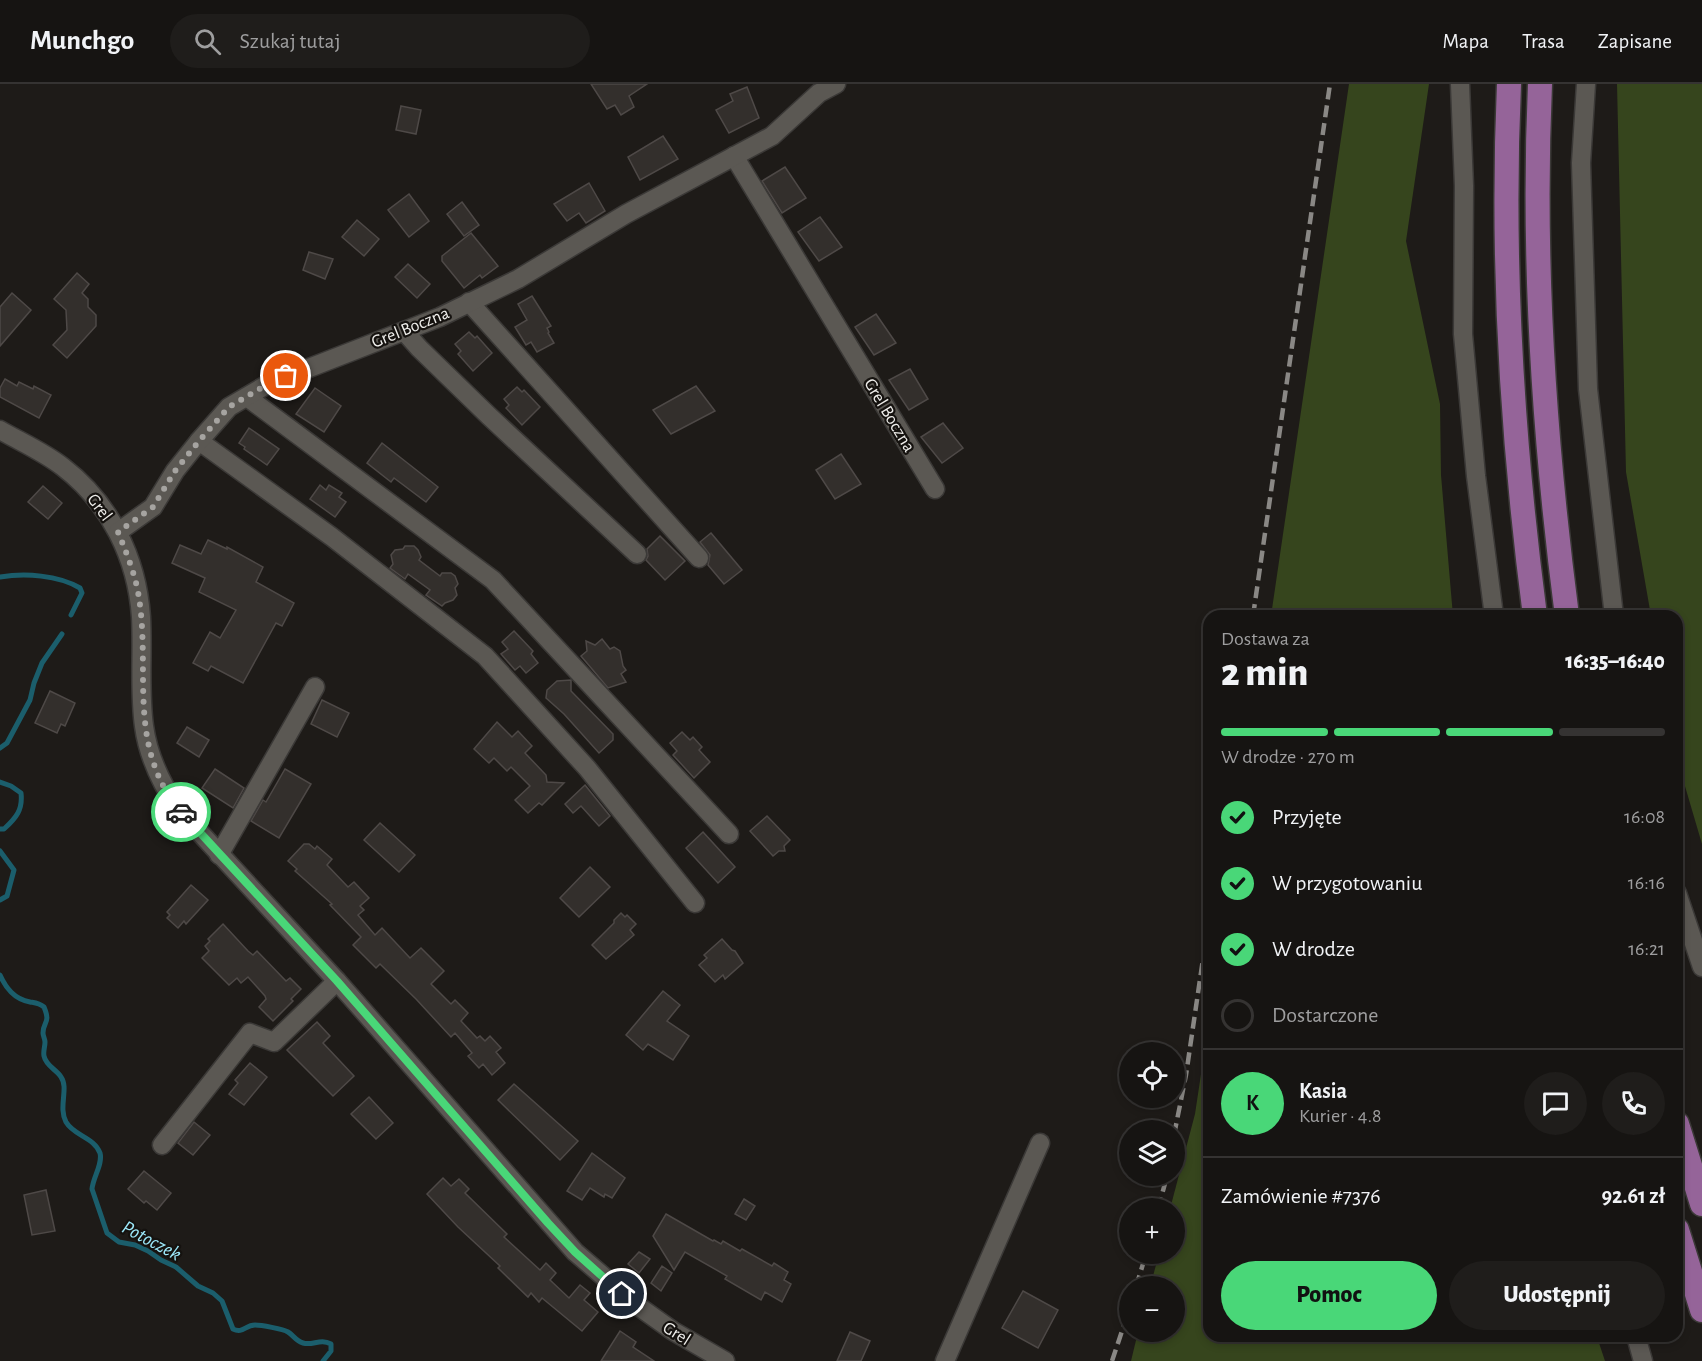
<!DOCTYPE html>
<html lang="pl">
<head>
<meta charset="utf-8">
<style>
  body { margin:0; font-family:"Alegreya Sans",sans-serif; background:#1f1d1b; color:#f1f3f6; height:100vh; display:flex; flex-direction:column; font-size:22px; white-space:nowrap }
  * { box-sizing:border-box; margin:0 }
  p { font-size:20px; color:#9e9e9f }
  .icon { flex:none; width:33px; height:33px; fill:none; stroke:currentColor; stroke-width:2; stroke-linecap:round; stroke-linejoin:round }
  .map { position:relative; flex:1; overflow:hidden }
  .panel { position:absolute; left:1203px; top:526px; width:480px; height:732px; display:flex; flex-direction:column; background:#161412; border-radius:18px; box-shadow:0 3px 9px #0003,0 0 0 2px #353332 }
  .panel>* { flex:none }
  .buttons { position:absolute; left:1119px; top:958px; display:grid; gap:12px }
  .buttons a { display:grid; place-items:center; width:66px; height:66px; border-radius:50%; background:#161412; box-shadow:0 3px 9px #0003,0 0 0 2px #353332; font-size:30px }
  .pin { position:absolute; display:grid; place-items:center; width:51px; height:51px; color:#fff; margin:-26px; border:3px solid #fff; border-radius:50%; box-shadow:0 2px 6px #0007 }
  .courier { position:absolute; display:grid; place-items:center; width:60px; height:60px; margin:-30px; border:4px solid #49d778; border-radius:50%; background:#fff; color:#222; box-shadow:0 2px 8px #0007 }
  .summary em { font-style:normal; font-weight:800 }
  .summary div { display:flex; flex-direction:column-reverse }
  .summary { display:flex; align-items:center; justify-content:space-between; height:102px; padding:0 18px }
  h1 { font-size:39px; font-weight:800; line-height:45px }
  .bar { display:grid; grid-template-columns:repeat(4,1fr); gap:9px 6px; align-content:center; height:72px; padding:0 18px }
  .bar i { height:8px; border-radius:4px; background:#353332 }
  .bar .selected { background:#49d778 }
  .bar p { grid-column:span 4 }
  .line { display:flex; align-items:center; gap:15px; padding:0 18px; border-top:2px solid #353332 }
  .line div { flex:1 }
  .round { display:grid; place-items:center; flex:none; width:63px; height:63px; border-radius:32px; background:#1f1d1b }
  ol { padding:0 18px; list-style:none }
  li { display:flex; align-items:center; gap:18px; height:66px }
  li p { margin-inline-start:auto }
  li .icon { padding:6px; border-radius:50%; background:#49d778; color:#111; stroke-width:4 }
  li:last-child { color:#9e9e9f }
  li i { width:33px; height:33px; border:3px solid #353332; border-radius:50% }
  .cta { display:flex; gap:12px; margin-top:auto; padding:12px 18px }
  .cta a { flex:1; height:69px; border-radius:36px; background:#49d778; color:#111; font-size:24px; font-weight:800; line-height:69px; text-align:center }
  .cta a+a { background:#1f1d1b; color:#f1f3f6 }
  header { display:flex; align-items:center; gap:36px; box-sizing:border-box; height:84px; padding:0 30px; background:#161412; border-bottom:2px solid #353332 }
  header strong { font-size:28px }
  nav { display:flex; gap:33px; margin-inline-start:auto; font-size:21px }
  .search { width:420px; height:54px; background:#1f1d1b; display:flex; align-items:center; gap:15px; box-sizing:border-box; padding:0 21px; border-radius:33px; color:#9e9e9f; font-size:22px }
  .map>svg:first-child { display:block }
  .green { fill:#36451d }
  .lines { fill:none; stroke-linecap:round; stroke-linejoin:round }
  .stream { stroke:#1b5e6c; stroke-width:5 }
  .building { fill:#332f2c; stroke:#4e4947; stroke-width:1.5 }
  .minor-casing { stroke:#3b3937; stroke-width:21 }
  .major-casing { stroke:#3b3937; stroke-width:27 }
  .minor { stroke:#5b5853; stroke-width:18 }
  .major { stroke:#956499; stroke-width:24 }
  .rail { stroke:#8a8885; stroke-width:4.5; stroke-dasharray:12 6; stroke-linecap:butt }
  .done { stroke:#a6a4a1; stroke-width:6; stroke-dasharray:0 10.8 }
  .route { stroke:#49d778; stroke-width:8 }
  .labels { text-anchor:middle; stroke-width:4.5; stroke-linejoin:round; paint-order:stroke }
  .street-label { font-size:18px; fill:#efeeeb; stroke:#15120f }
  .water-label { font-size:20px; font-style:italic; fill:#9de9fb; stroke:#15120f }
</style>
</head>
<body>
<header>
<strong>Munchgo</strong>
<div class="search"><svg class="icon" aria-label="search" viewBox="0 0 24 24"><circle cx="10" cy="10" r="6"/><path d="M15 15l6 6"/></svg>Szukaj tutaj</div>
<nav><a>Mapa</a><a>Trasa</a><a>Zapisane</a></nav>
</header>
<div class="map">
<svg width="1702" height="1277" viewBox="0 0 1702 1277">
  <rect width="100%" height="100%" fill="#1e1b18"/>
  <!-- green -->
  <g class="green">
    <polygon points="1349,0 1429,0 1406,157 1440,320 1441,391 1453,532 1271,532"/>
    <polygon points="1617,0 1702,0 1702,760 1677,675 1677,532 1651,532 1626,388"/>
    <polygon points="1209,937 1209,1252 1597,1253 1605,1277 1131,1277 1138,1248 1174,1248 1174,1203 1150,1203 1159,1170 1174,1170 1174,1125 1170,1125 1195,1030"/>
  </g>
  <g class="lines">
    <!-- stream -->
    <g class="stream">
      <path d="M0 493C25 489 58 491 80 504L82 509 71 531"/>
      <polyline points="0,664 7,659 30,616 34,599 42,579 62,550"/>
      <path d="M0 698 11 702 21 709C23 726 16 734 4 745H0"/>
      <polyline points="0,767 14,786 7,812 0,816"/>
      <path d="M0 891C6 904 14 915 30 918 36 919 39 919 44 923 51 940 43 937 43 949 43 952 45 955 45 958 45 963 43 967 44 972 46 982 56 985 61 993 69 1004 58 1023 66 1038 74 1052 94 1053 100 1069 103 1080 93 1093 92 1105L107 1149 119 1158 135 1161 148 1167 161 1176 176 1183 198 1202 213 1209 222 1217 233 1245C243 1250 245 1241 255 1241 261 1241 283 1245 288 1248 293 1251 296 1257 303 1259 313 1262 320 1254 331 1260V1267L323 1277"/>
    </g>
  </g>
  <!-- building -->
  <g class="building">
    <polygon points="591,0 647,0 629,12 634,23 621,31 615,21 607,25"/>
    <polygon points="747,3 759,34 729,49 716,26 733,17 730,10"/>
    <polygon points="401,22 421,26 416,50 396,46"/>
    <polygon points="663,52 678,75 640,96 628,73"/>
    <polygon points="785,83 806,114 782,129 762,97"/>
    <polygon points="589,99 605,127 586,139 579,129 567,137 554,120"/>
    <polygon points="409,110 429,137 409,153 388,126"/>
    <polygon points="462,118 479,141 464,152 447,130"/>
    <polygon points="820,133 842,163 819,177 798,148"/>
    <polygon points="357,136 379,155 364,172 342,153"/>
    <polygon points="471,149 498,182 482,194 480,191 464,204 442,177 442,172"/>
    <polygon points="309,168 333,175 325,195 303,186"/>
    <polygon points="408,180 430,200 417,214 395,193"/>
    <polygon points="77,189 89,200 82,209 88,215 88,223 96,231 96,242 67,274 53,261 67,246 66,226 54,215"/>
    <polygon points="12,209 31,226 0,262 0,223"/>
    <polygon points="532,212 551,242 547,244 549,248 548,249 554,259 537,268 531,258 526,261 515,243 527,236 518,220"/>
    <polygon points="876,230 896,259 874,271 855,243"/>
    <polygon points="469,248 475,254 477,252 492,269 473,287 458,270 461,267 455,260"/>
    <polygon points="910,285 928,315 909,326 889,296"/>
    <polygon points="5,295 17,302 19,298 33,305 34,302 51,311 39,334 0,313 0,304"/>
    <polygon points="696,302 715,327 671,350 653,326"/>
    <polygon points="517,303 522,308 524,306 540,323 522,341 506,324 509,321 504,315"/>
    <polygon points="315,304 341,322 324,348 296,330"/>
    <polygon points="943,339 963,364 942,379 921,353"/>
    <polygon points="249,344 279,365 267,381 244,365 245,363 239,359"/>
    <polygon points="382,359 438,403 426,418 394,394 391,398 367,379"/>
    <polygon points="841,370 861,400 835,415 816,386"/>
    <polygon points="320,401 326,406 329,401 342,409 339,413 346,418 335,433 310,415"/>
    <polygon points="43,402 62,419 48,435 28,418"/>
    <polygon points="711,449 742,486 724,500 708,481 710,471 700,458"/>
    <polygon points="660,452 685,477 665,496 646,476 648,472 647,465"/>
    <polygon points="208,456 227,465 227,463 263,483 256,498 294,519 282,542 276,539 243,599 211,582 208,587 193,579 210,548 220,554 236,526 199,508 205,494 172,479 180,461 201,470"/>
    <polygon points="405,462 414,462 418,466 421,473 419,476 440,492 442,489 451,489 455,492 458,500 455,504 457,511 453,516 445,519 442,522 426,511 430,506 408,490 405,495 390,484 393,480 391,471 395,466 403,465"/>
    <polygon points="514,547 533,567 531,570 538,579 526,589 520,582 515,586 501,570 508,565 502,558"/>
    <polygon points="602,555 610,565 614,563 620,567 623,582 626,586 621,590 626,598 608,604 581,572 587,567 586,557 595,561"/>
    <polygon points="571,596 571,607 613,650 613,656 599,669 564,630 546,614 547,606 557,597"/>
    <polygon points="50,607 75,619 65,642 61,640 57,649 35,639"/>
    <polygon points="322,616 349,629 337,653 311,640"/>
    <polygon points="497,638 512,653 518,647 532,662 525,669 546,691 547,698 564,699 542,721 539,719 528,729 515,716 530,702 511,683 507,687 494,674 489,679 474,665"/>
    <polygon points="187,643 209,656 199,673 177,659"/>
    <polygon points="682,648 690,656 693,653 702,663 699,666 710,678 694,694 673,671 677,667 670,659"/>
    <polygon points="215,685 244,704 233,724 202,704"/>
    <polygon points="285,685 311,700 279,754 251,737 263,716 266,718"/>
    <polygon points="585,701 610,732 599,742 581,722 573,729 565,720"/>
    <polygon points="767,732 790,756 784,762 785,767 779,767 773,772 750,747"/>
    <polygon points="380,739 415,771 399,788 364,756"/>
    <polygon points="703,748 735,783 718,799 686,764"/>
    <polygon points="304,760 309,760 315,765 317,762 332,775 327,781 348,803 354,798 369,814 360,822 364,826 358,831 375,851 382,844 410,874 421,864 444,887 431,900 451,920 455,916 468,929 461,937 477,954 480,952 485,957 490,952 501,964 496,968 505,979 492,991 483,980 479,984 468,972 472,969 455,949 451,953 416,915 380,880 376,884 353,861 361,853 330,821 332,820 295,787 297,785 288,777"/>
    <polygon points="590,783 610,803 579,833 560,814"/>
    <polygon points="191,801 208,816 186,840 184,837 178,844 167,834 170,831 167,828"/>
    <polygon points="621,829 625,833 627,831 636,840 630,846 634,851 606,875 592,861 614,839 614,836"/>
    <polygon points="223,840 248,867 253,871 257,867 286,897 290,894 301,905 291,915 293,917 273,937 259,923 266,915 265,912 248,893 241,899 237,894 229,901 202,874 209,867 205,862 210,857 208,855"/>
    <polygon points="722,855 732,866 735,867 743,879 725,895 723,891 715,898 699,881 707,874 704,871"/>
    <polygon points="663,907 680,921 667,937 689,952 673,976 648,960 643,966 626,951"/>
    <polygon points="317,938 330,952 323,959 354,992 333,1012 287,966"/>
    <polygon points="250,979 267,993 244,1021 229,1010 238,999 235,996"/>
    <polygon points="514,1000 578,1057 560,1076 498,1016"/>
    <polygon points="369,1013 393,1039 376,1055 351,1030"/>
    <polygon points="194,1038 210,1051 193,1071 178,1059"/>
    <polygon points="592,1069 625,1094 612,1114 605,1110 604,1113 590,1104 582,1116 567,1107"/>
    <polygon points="144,1087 171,1109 157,1126 146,1117 144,1119 128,1105"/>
    <polygon points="443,1094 451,1102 459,1095 469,1105 465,1109 507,1150 504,1153 540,1186 546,1179 556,1189 550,1196 569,1214 580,1201 590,1209 584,1216 598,1228 582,1247 542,1214 539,1218 531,1209 528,1213 498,1184 500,1182 458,1143 427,1110"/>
    <polygon points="46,1106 55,1147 32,1151 24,1111"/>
    <polygon points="744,1115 755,1122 746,1136 735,1130"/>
    <polygon points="666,1130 713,1157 714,1156 721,1160 723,1157 740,1167 742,1165 772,1182 774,1179 788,1188 784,1196 791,1200 782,1218 765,1208 761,1216 725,1195 727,1192 685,1168 674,1186 653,1152"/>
    <polygon points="639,1168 650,1175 639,1189 628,1180"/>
    <polygon points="662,1182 672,1189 661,1207 651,1199"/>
    <polygon points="1023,1207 1058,1226 1038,1264 1002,1244"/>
    <polygon points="620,1247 636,1258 633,1263 654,1277 601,1277"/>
    <polygon points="850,1248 870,1257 861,1277 837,1277"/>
  </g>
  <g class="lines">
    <defs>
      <g id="minor">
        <polyline points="1460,0 1464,102 1463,250 1476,392 1494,532"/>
        <polyline points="1586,0 1581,79 1588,305 1614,532"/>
        <polyline points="734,72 935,405"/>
        <polyline points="469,218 699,474"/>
        <polyline points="404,247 419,264 489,332 637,470"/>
        <polyline points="247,313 493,496 729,750"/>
        <path d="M0 346C21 358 44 368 63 383 110 419 137 474 141 533 143 569 139 606 144 642 148 672 162 701 179 726L337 897 575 1168 638 1222 673 1247 725 1277"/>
        <polyline points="199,357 332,453 485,572 587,684 695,819"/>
        <polyline points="118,448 153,423 175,387 199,357 229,323 268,300 440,233 518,195 626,130 772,52 819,9 836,0"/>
        <polyline points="219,771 315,603"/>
        <polyline points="1677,809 1702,883"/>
        <polyline points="162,1061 250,949 274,958 337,897"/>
        <polyline points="1636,1252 1643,1277"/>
        <polyline points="945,1277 1040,1059"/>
      </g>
      <g id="major">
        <path d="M1509 0C1501 178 1512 356 1535 532"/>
        <path d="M1540 0C1532 178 1544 356 1567 532"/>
        <polyline points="1677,1040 1702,1120"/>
        <polyline points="1677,1146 1702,1226"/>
      </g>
    </defs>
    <!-- minor casing -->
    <use href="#minor" class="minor-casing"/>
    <!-- major casing -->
    <use href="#major" class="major-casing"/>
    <!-- minor -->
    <use href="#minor" class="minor"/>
    <!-- major -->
    <use href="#major" class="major"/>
    <!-- rail -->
    <g class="rail">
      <polyline points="1253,532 1330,0"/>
      <polyline points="1174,1051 1186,991 1209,834"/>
      <polyline points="1158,1125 1167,1092"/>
      <polyline points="1136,1203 1146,1170"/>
      <polyline points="1112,1277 1130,1223"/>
    </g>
  </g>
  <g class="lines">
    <!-- done -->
    <path class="done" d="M181 728C125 661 152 585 138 508 134 487 126 468 118 448L153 423 175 387 199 357 229 323 268 300 286 292"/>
    <!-- route -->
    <polyline class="route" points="181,728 337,897 548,1139 575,1168 622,1210"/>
  </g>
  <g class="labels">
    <!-- street labels -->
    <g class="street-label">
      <text transform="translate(410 243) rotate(-22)" y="6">Grel Boczna</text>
      <text transform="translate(890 331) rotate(59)" y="6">Grel Boczna</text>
      <text transform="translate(100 423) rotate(53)" y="6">Grel</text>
      <text transform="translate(677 1249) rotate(32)" y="6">Grel</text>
    </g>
    <!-- water labels -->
    <g class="water-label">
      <text transform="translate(152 1156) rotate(28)" y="7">Potoczek</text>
    </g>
  </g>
</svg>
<div class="buttons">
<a><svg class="icon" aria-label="locate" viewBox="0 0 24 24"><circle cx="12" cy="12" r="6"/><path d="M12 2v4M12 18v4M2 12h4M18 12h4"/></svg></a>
<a><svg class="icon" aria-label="layers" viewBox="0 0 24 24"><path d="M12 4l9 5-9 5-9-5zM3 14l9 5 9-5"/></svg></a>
<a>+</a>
<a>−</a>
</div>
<div class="pin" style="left:286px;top:292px;background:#ea580c"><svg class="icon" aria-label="bag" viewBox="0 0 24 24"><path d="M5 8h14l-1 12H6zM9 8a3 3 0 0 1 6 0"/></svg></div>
<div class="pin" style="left:622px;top:1210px;background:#1f2937"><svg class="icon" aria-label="home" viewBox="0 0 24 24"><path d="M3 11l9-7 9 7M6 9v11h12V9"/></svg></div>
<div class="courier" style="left:181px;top:728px"><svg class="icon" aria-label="car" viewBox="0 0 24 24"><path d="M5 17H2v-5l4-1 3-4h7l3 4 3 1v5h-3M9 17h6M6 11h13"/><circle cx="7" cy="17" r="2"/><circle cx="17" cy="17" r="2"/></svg></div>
<section class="panel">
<div class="summary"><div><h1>2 min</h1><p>Dostawa za</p></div><em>16:35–16:40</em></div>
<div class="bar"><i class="selected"></i><i class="selected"></i><i class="selected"></i><i></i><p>W drodze · 270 m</p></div>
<ol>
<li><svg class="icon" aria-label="check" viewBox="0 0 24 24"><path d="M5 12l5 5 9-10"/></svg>Przyjęte<p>16:08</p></li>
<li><svg class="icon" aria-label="check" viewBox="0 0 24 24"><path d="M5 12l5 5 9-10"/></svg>W przygotowaniu<p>16:16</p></li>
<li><svg class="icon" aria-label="check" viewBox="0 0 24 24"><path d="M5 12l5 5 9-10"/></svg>W drodze<p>16:21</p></li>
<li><i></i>Dostarczone</li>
</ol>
<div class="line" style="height:108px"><b class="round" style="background:#49d778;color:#111">K</b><div><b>Kasia</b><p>Kurier · 4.8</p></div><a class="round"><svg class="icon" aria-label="chat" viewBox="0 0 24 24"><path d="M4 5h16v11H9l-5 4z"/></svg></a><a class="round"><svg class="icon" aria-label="phone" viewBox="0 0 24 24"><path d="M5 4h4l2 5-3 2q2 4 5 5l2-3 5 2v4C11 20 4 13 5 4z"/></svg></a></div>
<div class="line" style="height:78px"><div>Zamówienie #7376</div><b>92.61 zł</b></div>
<div class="cta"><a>Pomoc</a><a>Udostępnij</a></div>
</section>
</div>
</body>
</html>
